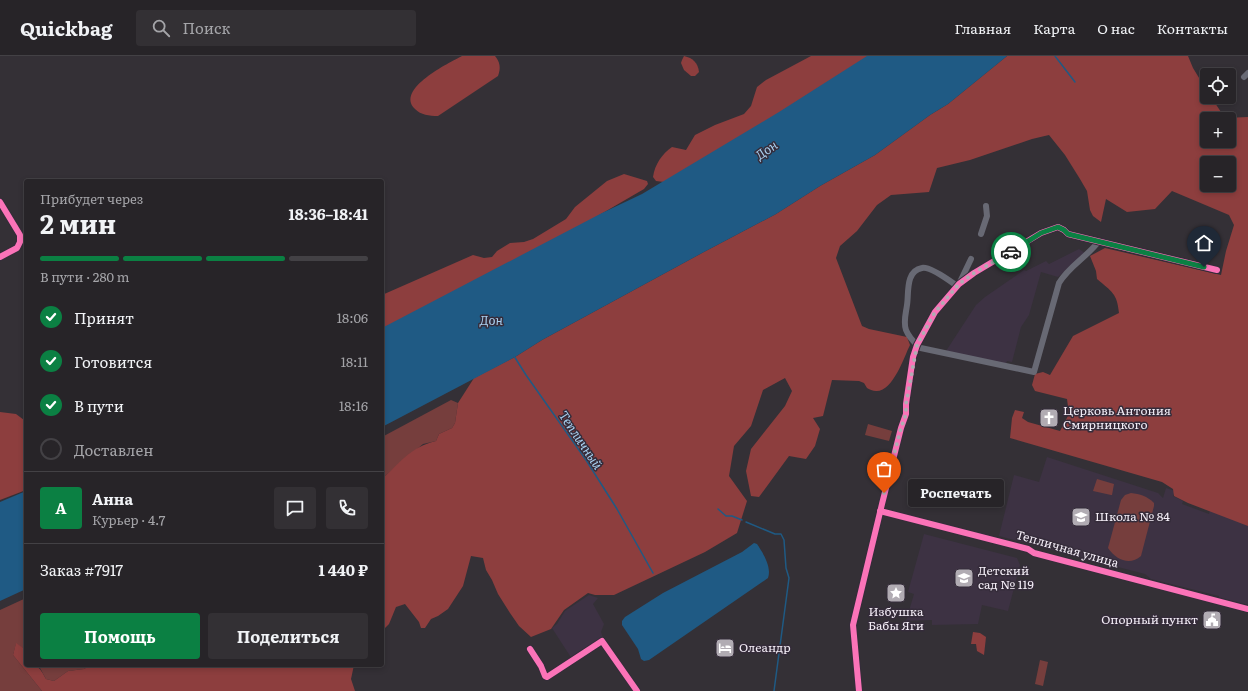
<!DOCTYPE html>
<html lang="ru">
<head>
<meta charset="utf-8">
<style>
  body { margin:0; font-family:Literata,serif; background:#333034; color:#f1f3f6; height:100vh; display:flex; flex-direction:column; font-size:15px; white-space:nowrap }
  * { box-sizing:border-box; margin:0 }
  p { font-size:13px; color:#a4a4a8 }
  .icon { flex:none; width:22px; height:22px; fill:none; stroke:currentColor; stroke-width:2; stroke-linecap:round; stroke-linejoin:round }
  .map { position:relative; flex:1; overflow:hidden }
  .side { position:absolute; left:24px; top:123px; width:360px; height:488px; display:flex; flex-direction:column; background:#272428; border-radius:4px; box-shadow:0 2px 6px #0003,0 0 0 1px #434145 }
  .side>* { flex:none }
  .controls { position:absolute; left:1200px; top:12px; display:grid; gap:8px }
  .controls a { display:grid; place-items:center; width:36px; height:36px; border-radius:4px; background:#272428; box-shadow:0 2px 6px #0003,0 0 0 1px #434145; font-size:20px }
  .pin { position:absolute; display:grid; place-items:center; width:34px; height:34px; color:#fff; margin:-41px -17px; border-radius:50% 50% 50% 0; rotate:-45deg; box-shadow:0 0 4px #0007 }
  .pin .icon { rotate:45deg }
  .courier { position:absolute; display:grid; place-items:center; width:40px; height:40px; margin:-20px; border:3px solid #0b8043; border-radius:50%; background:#fff; color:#222; box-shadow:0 1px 5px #0007 }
  .bubble { position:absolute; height:28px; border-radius:4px; background:#272428; box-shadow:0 2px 6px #0003,0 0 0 1px #434145; font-size:13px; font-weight:700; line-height:28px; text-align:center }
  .summary em { font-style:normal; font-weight:700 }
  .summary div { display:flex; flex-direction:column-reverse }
  .summary { display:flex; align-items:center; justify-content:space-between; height:68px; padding:0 16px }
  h1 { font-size:26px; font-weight:700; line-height:30px }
  .bar { display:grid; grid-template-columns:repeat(4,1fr); gap:6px 4px; align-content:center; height:48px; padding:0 16px }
  .bar i { height:5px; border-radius:3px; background:#434145 }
  .bar .selected { background:#0b8043 }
  .bar p { grid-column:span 4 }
  .line { display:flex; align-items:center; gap:10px; padding:0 16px; border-top:1px solid #434145 }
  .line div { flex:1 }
  .round { display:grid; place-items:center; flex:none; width:42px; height:42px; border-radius:4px; background:#333034 }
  ol { padding:0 16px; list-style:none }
  li { display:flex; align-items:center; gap:12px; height:44px }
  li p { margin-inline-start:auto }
  li .icon { padding:4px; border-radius:50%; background:#0b8043; color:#fff; stroke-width:4 }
  li:last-child { color:#a4a4a8 }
  li i { width:22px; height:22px; border:2px solid #434145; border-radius:50% }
  .primary-button { display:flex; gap:8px; margin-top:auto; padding:8px 16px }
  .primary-button a { flex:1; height:46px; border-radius:4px; background:#0b8043; color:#fff; font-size:16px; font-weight:700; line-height:46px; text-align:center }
  .primary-button a+a { background:#333034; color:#f1f3f6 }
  header { display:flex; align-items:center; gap:24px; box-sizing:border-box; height:56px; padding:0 20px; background:#272428; border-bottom:1px solid #434145 }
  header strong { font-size:19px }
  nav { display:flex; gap:22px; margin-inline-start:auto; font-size:14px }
  .search { width:280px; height:36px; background:#333034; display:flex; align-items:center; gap:10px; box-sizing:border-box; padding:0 14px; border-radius:4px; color:#a4a4a8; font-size:15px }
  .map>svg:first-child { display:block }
  .built { fill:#3d3243 }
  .green { fill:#763e3d }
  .forest { fill:#8d3e3e; fill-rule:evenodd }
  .water { fill:#1f5a84 }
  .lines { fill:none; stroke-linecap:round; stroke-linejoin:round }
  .stream { stroke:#1f5a84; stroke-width:1.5 }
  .street { stroke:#686974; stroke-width:6 }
  .cycleway-casing { stroke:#352c3a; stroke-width:8 }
  .cycleway { stroke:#fb73b8; stroke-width:6 }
  .done { stroke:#b1acb3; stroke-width:4; stroke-dasharray:0 7.2 }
  .route { stroke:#0b8043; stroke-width:5 }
  .labels { text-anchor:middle; stroke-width:3; stroke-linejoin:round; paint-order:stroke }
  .poi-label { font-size:12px; fill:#f4eef7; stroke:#352c3a; text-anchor:start }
  .street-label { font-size:12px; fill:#f4eef7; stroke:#352c3a }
  .water-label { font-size:13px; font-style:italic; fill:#a8cfef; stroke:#352c3a }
</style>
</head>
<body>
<header>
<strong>Quickbag</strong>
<div class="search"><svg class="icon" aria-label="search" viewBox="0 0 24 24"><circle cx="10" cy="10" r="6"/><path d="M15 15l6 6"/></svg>Поиск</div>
<nav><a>Главная</a><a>Карта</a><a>О нас</a><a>Контакты</a></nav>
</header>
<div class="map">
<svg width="1248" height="635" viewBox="0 0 1248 635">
  <rect width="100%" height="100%" fill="#343036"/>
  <!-- built -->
  <g class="built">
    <polygon points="1079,193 1085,197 1058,221 1041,216 1029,259 1021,271 1012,306 1007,305 1006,308 946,295 976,249 985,241 1024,214 1026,215 1046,205 1049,208"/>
    <polygon points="1047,401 1158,437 1163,442 1166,432 1175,435 1173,440 1183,445 1182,448 1209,458 1210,454 1248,455 1248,550 1219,542 1219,540 1151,523 1145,518 999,480 1014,419 1039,426"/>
    <polygon points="924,478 1017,502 1020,509 1008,555 982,549 978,568 932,569 932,564 906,565 914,538 908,536"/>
    <polygon points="589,539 598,542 593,548 604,568 601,576 603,582 572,603 552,572 557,568 565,555"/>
  </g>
  <!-- green -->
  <g class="green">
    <polygon points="451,344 458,347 455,367 452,372 439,378 436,385 423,388 385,420 382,420 382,381"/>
    <polygon points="868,368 892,375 889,385 865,379"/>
    <polygon points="1097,423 1114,428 1112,439 1111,439 1093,435"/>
    <polygon points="987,430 1001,433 998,447 983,443"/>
    <path d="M1131 437C1140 438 1147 440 1154 447V450L1141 500C1130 510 1116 504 1108 492L1121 444 1125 439Z"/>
    <polygon points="26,542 26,594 16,588 13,599 42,635 0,635 0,554"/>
    <polygon points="1040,604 1048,606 1043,630 1035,628"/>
    <polygon points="35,609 91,609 84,613 68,615 54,625 46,623 40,612"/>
  </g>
  <!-- forest -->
  <g class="forest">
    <path d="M462 0H495C500 6 501 12 498 20L438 60C429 60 421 59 415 53 395 33 449 7 462 0Z"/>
    <path d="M684 0C693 2 698 7 699 16L695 20H691L684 14 681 7 682 4Z"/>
    <path d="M811 0H869L833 26 664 126 656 125 653 121C655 108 662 98 672 91L686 94 695 79 715 69 744 58 751 50 757 31 766 24Z"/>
    <path d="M1007 0H1188L1193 12 1207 35V41H1211L1225 62 1248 61V470L1188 447 1174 440 1173 433 1162 426 1010 382 1012 362 1015 354 1024 356 1022 362 1028 366 1060 375 1069 358 1067 343 1035 335 1032 329 1035 318 1043 316 1050 319 1073 280 1119 257C1117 237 1112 236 1097 223L1096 215 1090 200 1105 192 1221 219 1226 195 1234 169 1229 159 1172 135 1155 153 1127 156 1106 143 1101 166 1093 160 1090 154 1087 135 1080 123 1065 99 1049 79 1032 83 970 104 937 112 929 136 891 139 877 149 857 175 840 190 836 202 862 270 869 273 907 281 910 289C904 301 893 336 876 335 873 335 869 333 867 332L864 327 859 325 832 324 823 360 813 362 820 373 815 390 806 403 789 400 759 441 751 440 746 415 751 393 785 350 792 335 785 322 763 334 751 370 734 390 729 420 747 445 737 477 705 496 614 539H595L588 537 564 554 551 573 531 581 519 570 510 557 498 538 492 524 486 514 483 502 471 500 463 530 448 553 438 560 431 563 425 572H421L419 566 405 548 396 551 389 568 382 575V420H385C404 403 410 392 436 385L439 378 452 372 455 367 458 347 474 322 515 301 542 284 702 197 776 158 820 130 875 99 930 59 948 48ZM1207 63H1229V85H1207ZM1207 107H1229V129H1207Z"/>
    <polygon points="624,118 647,125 648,128 644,133 546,190 382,274 382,239 473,199 484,202 492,201 497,195 510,187 524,186 533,183 566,163 575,151 607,125"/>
    <polygon points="0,356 16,358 24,364 26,365 26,434 0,444"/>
    <polygon points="973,576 980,577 986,581 984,599 977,595 976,588 971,588"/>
    <path d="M16 587 26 594V609C39 609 40 612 46 623L54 625 68 615 84 613 91 609H354L351 623 355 635H42L13 599Z"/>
  </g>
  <!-- water -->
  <g class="water">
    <polygon points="867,0 1007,0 948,48 930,59 875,99 820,130 776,158 702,197 542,284 515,301 382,371 382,272 602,157 642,138 779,56"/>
    <polygon points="26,435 26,533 0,545 0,446"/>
    <path d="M754 487 757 488C763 497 772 511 768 522L649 604 644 605 641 603 638 593 622 569V565L625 561 663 537 742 496Z"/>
  </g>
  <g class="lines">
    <!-- stream -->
    <g class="stream">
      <polyline points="1055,0 1075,26"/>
      <polyline points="514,300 526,319 586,404 617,453 653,517"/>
      <polyline points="718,453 726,460 732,460 742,464"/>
      <polyline points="746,466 775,478 781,478 784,484 786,512 789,522 774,635"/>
    </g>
    <!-- street -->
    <g class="street">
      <polyline points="1244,21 1248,17"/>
      <polyline points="0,146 20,179 20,186 17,192 0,201"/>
      <polyline points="981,178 987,160 986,150"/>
      <polyline points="960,226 971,203"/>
      <path d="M917 289C913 285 908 279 906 274 903 266 906 257 907 249 909 238 905 215 922 212 930 210 950 225 957 230"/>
      <path d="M916 291 1034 316 1059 227C1069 210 1087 201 1099 185"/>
      <polyline points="880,455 1028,493 1034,497 1248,553"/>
      <polyline points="530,593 541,610 545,620 547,621 602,585 637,635"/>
      <polyline points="859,635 853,569 882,448 901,372 906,358 906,348 913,301 917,289 935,256 959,228 974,217 1041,177 1058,171 1064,174 1068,178 1217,214"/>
    </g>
    <defs>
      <g id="cycleway">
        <polyline points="0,146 20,179 20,186 17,192 0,201"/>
        <polyline points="880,455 1028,493 1034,497 1248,553"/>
        <polyline points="530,593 541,610 545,620 547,621 602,585 637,635"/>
        <polyline points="859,635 853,569 882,448 901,372 906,358 906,348 913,301 917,289 935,256 959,228 974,217 1041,177 1058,171 1064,174 1068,178 1217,214"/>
      </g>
    </defs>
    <!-- cycleway casing -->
    <use href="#cycleway" class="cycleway-casing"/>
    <!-- cycleway -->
    <use href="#cycleway" class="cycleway"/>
  </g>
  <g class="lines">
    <!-- done -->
    <polyline class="done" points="884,437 901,372 906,358 906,348 917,289 935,256 959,228 974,217 1011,196"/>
    <!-- route -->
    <polyline class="route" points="1011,196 1041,177 1058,171 1064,174 1068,178 1204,211"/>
  </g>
  <!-- icons -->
  <defs>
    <symbol id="church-square" viewBox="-11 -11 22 22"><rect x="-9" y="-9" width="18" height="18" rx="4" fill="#b1acb3" stroke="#352c3a"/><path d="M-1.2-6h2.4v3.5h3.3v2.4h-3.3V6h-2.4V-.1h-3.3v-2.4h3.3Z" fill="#fff"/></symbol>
    <symbol id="school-square" viewBox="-11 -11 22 22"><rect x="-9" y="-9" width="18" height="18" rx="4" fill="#b1acb3" stroke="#352c3a"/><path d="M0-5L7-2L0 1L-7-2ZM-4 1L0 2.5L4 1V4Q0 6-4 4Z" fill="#fff"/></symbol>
    <symbol id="sight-square" viewBox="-11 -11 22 22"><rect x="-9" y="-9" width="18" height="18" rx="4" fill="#b1acb3" stroke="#352c3a"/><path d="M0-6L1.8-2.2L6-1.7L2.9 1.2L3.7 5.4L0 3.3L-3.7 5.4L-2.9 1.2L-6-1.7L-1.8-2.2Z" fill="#fff"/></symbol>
    <symbol id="civic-square" viewBox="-11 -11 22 22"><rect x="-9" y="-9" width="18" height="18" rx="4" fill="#b1acb3" stroke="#352c3a"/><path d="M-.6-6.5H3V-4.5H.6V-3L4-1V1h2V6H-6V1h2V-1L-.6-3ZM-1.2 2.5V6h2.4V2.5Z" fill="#fff"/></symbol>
    <symbol id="hotel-square" viewBox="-11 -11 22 22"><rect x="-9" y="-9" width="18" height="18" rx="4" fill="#b1acb3" stroke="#352c3a"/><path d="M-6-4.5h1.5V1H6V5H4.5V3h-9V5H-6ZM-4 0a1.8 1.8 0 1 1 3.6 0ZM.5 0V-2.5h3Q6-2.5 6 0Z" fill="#fff"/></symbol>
  </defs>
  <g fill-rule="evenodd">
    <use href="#church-square" x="1038" y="351" width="22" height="22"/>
    <use href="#school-square" x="1070" y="450" width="22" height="22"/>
    <use href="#school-square" x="953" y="511" width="22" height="22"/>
    <use href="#sight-square" x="885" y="526" width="22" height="22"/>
    <use href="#civic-square" x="1201" y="553" width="22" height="22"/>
    <use href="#hotel-square" x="714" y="581" width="22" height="22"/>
  </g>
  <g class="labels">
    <!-- poi labels -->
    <g class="poi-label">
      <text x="1063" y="359">Церковь Антония<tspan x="1063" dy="14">Смирницкого</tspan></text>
      <text x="1095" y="465">Школа № 84</text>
      <text x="978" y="519">Детский<tspan x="978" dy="14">сад № 119</tspan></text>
      <text x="896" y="560" text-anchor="middle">Избушка<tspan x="896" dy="14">Бабы Яги</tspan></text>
      <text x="1198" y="568" text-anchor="end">Опорный пункт</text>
      <text x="739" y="596">Олеандр</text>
    </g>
    <!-- street labels -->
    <g class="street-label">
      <text transform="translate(1067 493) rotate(16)" y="4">Тепличная улица</text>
    </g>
    <!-- water labels -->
    <g class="water-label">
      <text transform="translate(766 94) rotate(-35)" y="5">Дон</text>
      <text x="491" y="269">Дон</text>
      <text transform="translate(581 384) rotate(56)" y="5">Тепличный</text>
    </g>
  </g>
</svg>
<div class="controls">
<a><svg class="icon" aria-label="locate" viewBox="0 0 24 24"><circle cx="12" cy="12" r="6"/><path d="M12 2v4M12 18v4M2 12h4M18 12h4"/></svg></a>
<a>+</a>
<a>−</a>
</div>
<div class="pin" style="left:884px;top:437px;background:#ea580c"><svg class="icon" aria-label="bag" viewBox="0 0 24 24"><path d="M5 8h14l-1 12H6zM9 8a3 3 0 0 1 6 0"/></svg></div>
<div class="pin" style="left:1204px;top:211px;background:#1f2937"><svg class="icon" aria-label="home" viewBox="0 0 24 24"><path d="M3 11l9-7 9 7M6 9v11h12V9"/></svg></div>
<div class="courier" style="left:1011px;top:196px"><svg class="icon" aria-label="car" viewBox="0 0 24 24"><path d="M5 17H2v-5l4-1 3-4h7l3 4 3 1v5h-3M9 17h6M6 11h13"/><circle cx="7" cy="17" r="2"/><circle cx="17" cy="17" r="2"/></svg></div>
<div class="bubble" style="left:908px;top:423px;width:96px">Роспечать</div>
<section class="side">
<div class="summary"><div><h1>2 мин</h1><p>Прибудет через</p></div><em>18:36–18:41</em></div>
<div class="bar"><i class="selected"></i><i class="selected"></i><i class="selected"></i><i></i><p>В пути · 280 m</p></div>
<ol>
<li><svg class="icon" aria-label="check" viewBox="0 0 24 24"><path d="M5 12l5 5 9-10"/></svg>Принят<p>18:06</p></li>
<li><svg class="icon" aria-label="check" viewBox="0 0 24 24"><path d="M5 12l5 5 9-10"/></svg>Готовится<p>18:11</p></li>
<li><svg class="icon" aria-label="check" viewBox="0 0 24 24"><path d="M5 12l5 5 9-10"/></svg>В пути<p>18:16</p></li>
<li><i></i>Доставлен</li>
</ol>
<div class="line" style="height:72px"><b class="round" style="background:#0b8043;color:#fff">А</b><div><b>Анна</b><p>Курьер · 4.7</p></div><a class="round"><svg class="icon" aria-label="chat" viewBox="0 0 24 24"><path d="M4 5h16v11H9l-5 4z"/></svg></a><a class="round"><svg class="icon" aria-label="phone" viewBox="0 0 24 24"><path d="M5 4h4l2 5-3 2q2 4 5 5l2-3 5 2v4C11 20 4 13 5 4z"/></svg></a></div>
<div class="line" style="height:52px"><div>Заказ #7917</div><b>1 440 ₽</b></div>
<div class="primary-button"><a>Помощь</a><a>Поделиться</a></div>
</section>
</div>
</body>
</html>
